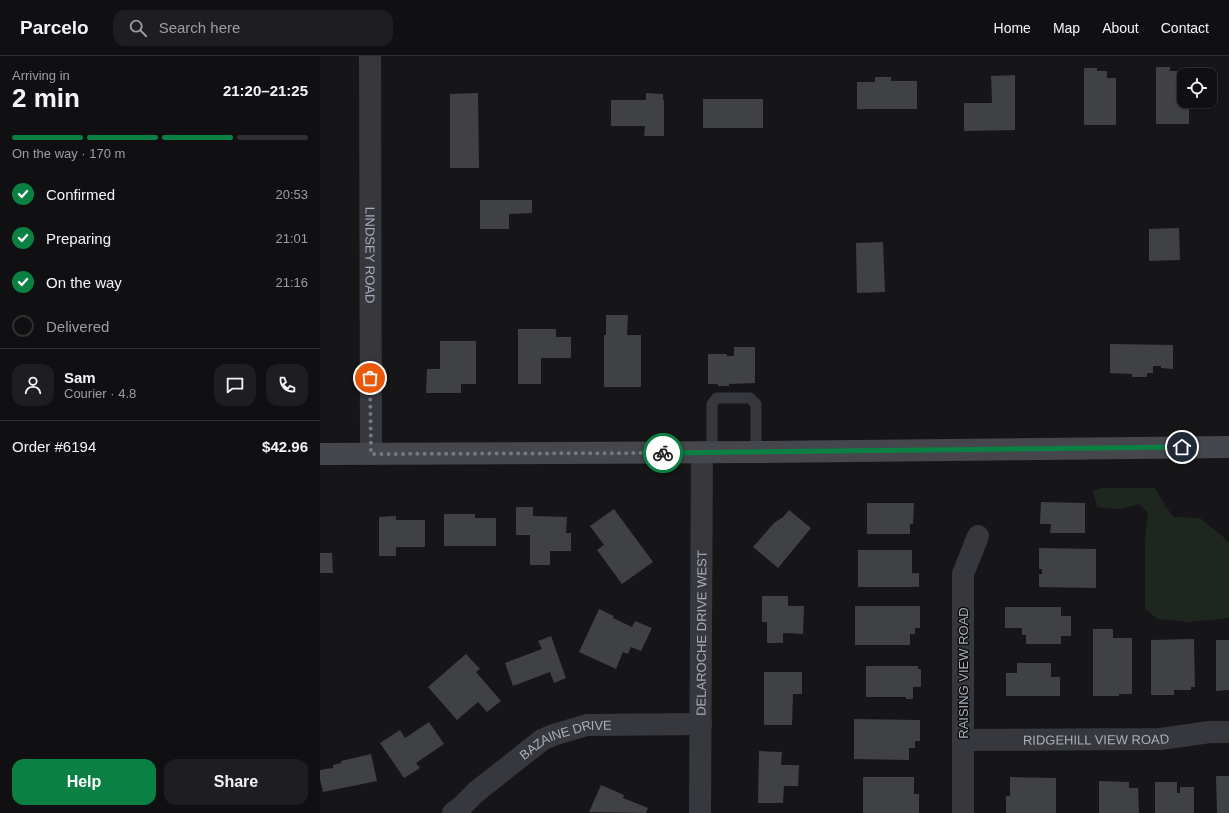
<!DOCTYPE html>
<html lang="en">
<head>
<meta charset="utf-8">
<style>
  body { margin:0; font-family:Arial,sans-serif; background:#1e1e20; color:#f1f3f6; height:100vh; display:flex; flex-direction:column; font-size:15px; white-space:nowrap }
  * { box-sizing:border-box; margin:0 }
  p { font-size:13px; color:#9c9d9f }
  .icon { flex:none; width:22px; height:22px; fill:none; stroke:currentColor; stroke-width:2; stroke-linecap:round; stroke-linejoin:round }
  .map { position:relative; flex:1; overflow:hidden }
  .panel { display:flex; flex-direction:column; background:#101012; width:320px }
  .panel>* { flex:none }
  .tools { position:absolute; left:857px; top:12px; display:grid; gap:8px }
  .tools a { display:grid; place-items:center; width:40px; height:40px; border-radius:8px; background:#101012; box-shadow:0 1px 3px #0004,0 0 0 1px #303032; font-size:20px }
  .pin { position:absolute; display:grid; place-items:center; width:34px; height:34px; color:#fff; margin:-17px; border:2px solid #fff; border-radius:50%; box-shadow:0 1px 4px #0007 }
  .courier { position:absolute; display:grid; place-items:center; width:40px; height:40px; margin:-20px; border:3px solid #0b8043; border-radius:50%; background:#fff; color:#222; box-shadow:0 1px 5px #0007 }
  .headline em { font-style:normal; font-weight:800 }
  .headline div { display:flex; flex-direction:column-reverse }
  .headline { display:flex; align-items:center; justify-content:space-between; height:68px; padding:0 12px }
  h1 { font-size:26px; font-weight:800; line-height:30px }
  .bar { display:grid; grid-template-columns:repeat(4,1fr); gap:6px 4px; align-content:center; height:48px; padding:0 12px }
  .bar i { height:5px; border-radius:3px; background:#303032 }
  .bar .active { background:#0b8043 }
  .bar p { grid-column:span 4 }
  .line { display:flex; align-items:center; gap:10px; padding:0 12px; border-top:1px solid #303032 }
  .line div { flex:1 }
  .round { display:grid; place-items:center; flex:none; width:42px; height:42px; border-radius:12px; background:#1e1e20 }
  ol { padding:0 12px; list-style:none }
  li { display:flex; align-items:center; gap:12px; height:44px }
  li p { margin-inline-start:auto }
  li .icon { padding:4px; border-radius:50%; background:#0b8043; color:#fff; stroke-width:4 }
  li:last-child { color:#9c9d9f }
  li i { width:22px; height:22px; border:2px solid #303032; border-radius:50% }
  .action { display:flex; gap:8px; margin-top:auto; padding:8px 12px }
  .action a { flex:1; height:46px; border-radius:12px; background:#0b8043; color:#fff; font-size:16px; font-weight:800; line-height:46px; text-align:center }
  .action a+a { background:#1e1e20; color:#f1f3f6 }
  header { display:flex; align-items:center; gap:24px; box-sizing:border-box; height:56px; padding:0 20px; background:#101012; border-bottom:1px solid #303032 }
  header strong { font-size:19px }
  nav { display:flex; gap:22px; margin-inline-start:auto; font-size:14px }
  .search { width:280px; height:36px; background:#1e1e20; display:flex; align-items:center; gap:10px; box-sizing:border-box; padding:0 14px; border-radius:12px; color:#9c9d9f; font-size:15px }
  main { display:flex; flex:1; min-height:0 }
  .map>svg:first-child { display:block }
  .green { fill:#1e261f }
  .building { fill:#404145 }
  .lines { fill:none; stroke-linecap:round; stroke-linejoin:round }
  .lane { stroke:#37383d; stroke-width:11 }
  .street { stroke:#37383d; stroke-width:22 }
  .secondary { stroke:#45474d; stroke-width:22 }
  .done { stroke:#757880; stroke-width:4; stroke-dasharray:0 7.2 }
  .route { stroke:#0b8043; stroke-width:5 }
  .labels { text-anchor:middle; stroke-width:3; stroke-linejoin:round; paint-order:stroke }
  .street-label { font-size:13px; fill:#a8adb8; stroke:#111113 }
</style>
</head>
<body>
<header>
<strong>Parcelo</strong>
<div class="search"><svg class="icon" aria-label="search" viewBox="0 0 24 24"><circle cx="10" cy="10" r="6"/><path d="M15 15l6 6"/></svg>Search here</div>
<nav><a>Home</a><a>Map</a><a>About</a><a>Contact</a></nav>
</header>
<main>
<section class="panel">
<div class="headline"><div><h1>2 min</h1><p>Arriving in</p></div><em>21:20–21:25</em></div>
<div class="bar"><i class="active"></i><i class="active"></i><i class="active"></i><i></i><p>On the way · 170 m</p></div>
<ol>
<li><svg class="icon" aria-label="check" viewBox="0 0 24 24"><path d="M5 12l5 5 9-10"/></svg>Confirmed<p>20:53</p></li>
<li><svg class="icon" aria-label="check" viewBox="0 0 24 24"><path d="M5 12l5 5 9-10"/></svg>Preparing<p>21:01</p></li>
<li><svg class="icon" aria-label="check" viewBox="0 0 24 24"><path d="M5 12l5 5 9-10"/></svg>On the way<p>21:16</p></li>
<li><i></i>Delivered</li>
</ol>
<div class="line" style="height:72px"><a class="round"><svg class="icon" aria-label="person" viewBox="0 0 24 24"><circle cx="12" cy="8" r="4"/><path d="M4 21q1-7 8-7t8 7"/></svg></a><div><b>Sam</b><p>Courier · 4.8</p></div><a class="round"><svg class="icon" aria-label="chat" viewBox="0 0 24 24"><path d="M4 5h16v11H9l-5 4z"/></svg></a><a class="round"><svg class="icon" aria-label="phone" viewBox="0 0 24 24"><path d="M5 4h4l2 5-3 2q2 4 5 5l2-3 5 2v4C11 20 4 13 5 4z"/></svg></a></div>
<div class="line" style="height:52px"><div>Order #6194</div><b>$42.96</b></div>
<div class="action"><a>Help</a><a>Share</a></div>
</section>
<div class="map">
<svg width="909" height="757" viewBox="0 0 909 757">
  <rect width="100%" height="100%" fill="#161618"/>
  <!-- green -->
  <polygon class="green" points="781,432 835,432 846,451 854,461 880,462 909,486 909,562 869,566 838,563 825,553 825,486 828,456 819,448 799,453 777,451 773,435"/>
  <!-- building -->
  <g class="building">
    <polygon points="836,11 850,11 850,15 860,15 860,21 864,21 864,45 869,45 869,68 836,68"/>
    <polygon points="764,12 777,12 777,15 787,15 787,22 796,22 796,69 764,69"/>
    <polygon points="695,19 695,74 644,75 644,47 672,47 671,20"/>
    <polygon points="555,21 571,21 571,25 597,25 597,53 537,53 537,26 555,26"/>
    <polygon points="158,37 159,112 130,112 130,38"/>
    <polygon points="326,37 343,38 343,44 344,44 344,80 324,80 325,70 291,70 291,44 326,44"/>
    <rect x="383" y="43" width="60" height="29"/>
    <polygon points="160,144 212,144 212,157 189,158 189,173 160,173"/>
    <polygon points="859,172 860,204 829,205 829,173"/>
    <polygon points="563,186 565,236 537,237 536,187"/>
    <polygon points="286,259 308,259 307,279 321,279 321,331 284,331 284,279 286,279"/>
    <polygon points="198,273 236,273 236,281 251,281 251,302 221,302 221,328 198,328"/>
    <polygon points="120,285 156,285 156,328 141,328 141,337 106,337 107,313 120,313"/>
    <polygon points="790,288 853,289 853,313 841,312 841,310 833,310 833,317 827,317 827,321 812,321 812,318 790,317"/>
    <polygon points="414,291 435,291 435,327 409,328 409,330 398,330 398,328 388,328 388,298 407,298 407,300 414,300"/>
    <polygon points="721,446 765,447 765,477 730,477 731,468 720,468"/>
    <polygon points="547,447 594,447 593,468 590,468 590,478 547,478"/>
    <polygon points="196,451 213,451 213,460 247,461 246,477 251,477 251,495 230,495 230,509 210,509 210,479 196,479"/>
    <polygon points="294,453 333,506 302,528 277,494 284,489 270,470"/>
    <polygon points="469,454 491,472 458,512 433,491 454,467 463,461"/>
    <polygon points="124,458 155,458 155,462 176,462 176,490 124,490"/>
    <polygon points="76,460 76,464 105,464 105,491 76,491 76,500 59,500 59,461"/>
    <polygon points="719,492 776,493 776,532 719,531 719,518 722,518 722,513 719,513"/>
    <polygon points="538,494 592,494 592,517 599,517 599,531 538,531"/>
    <polygon points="0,497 12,497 13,517 0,517"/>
    <polygon points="442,540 468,540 468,550 484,550 483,578 463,577 463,587 447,587 447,566 442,566"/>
    <polygon points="535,550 600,550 600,572 595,572 595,578 590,578 590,589 535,589"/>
    <polygon points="685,551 741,551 741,560 751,560 751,580 741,580 741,588 706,588 706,579 702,579 702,572 685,572"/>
    <polygon points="279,553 294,560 293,562 312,571 315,565 332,572 321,595 311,591 308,598 303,596 296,613 259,596"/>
    <polygon points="773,573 793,573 793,582 812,582 812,638 799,638 799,640 773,640"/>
    <polygon points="231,580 246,622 234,627 230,616 193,630 185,607 222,593 218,585"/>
    <polygon points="874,583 875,631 871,631 871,634 854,634 854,639 831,639 831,584"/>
    <polygon points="896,584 909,584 909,634 896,635"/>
    <polygon points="146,598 160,613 156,616 181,645 167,656 158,646 137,664 108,631"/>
    <polygon points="697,607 731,607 731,621 740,621 740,640 686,640 686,617 697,617"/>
    <polygon points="546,610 598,610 598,613 601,613 601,631 593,631 593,643 586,643 586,641 546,641"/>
    <polygon points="444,616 482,616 482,638 473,638 472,669 444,669"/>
    <polygon points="534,663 600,664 600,685 595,685 595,692 589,692 589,704 534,703"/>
    <polygon points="109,666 124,688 96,707 100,712 84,722 60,687 80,674 85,682"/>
    <polygon points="439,695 462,696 461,709 479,709 478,730 464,730 463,747 438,747"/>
    <polygon points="51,698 57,725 3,736 0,723 0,714 13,712 13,709 21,707 21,705"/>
    <polygon points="896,720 909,720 909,757 897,757"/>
    <polygon points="543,721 594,721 594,738 599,738 599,757 543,757"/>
    <polygon points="690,721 736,722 736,757 686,757 686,740 690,740"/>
    <polygon points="779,725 809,726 809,732 818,732 819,757 779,757"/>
    <polygon points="835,726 857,726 857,737 860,737 860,731 874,731 874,757 835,757"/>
    <polygon points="281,729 304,739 303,742 328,752 326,757 269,756"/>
  </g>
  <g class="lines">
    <!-- lane -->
    <polyline class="lane" points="392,396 392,348 397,342 430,342 436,348 436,396"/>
    <!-- street -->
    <g class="street">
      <path id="s1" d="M50 0 51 398"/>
      <path id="s2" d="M643 684 840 683 890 676H909"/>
      <path id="s3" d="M133 757 141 751 156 736 222 684 233 679 267 669 381 668"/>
      <path id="s4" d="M380 757 382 396"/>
      <polyline points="643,757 643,518 658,480"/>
    </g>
    <!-- secondary -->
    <polyline class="secondary" points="0,398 436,396 909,391"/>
  </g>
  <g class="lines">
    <!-- done -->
    <polyline class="done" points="50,322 51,398 343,397"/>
    <!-- route -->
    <polyline class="route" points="343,397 862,391"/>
  </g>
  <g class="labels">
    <!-- street labels -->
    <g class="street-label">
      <text dy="5" stroke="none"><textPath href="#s1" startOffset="199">LINDSEY ROAD</textPath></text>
      <text dy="5" stroke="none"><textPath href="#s4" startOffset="180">DELAROCHE DRIVE WEST</textPath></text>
      <text transform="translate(643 617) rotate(-90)" y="5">RAISING VIEW ROAD</text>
      <text dy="5" stroke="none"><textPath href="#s2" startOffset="133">RIDGEHILL VIEW ROAD</textPath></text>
      <text dy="5" stroke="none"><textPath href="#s3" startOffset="138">BAZAINE DRIVE</textPath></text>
    </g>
  </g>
</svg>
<div class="tools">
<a><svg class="icon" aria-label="locate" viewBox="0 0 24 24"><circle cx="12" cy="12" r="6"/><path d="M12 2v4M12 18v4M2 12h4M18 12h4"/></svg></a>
</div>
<div class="pin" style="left:50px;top:322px;background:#ea580c"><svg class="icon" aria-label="bag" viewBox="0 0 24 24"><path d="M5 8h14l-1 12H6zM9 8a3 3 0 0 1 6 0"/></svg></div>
<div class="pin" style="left:862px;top:391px;background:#1f2937"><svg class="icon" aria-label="home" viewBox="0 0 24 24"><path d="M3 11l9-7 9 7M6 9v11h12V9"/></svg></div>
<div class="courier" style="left:343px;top:397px"><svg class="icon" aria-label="bike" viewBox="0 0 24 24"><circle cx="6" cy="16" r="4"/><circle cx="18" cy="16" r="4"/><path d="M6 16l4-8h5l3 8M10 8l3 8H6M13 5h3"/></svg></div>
</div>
</main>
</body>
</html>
